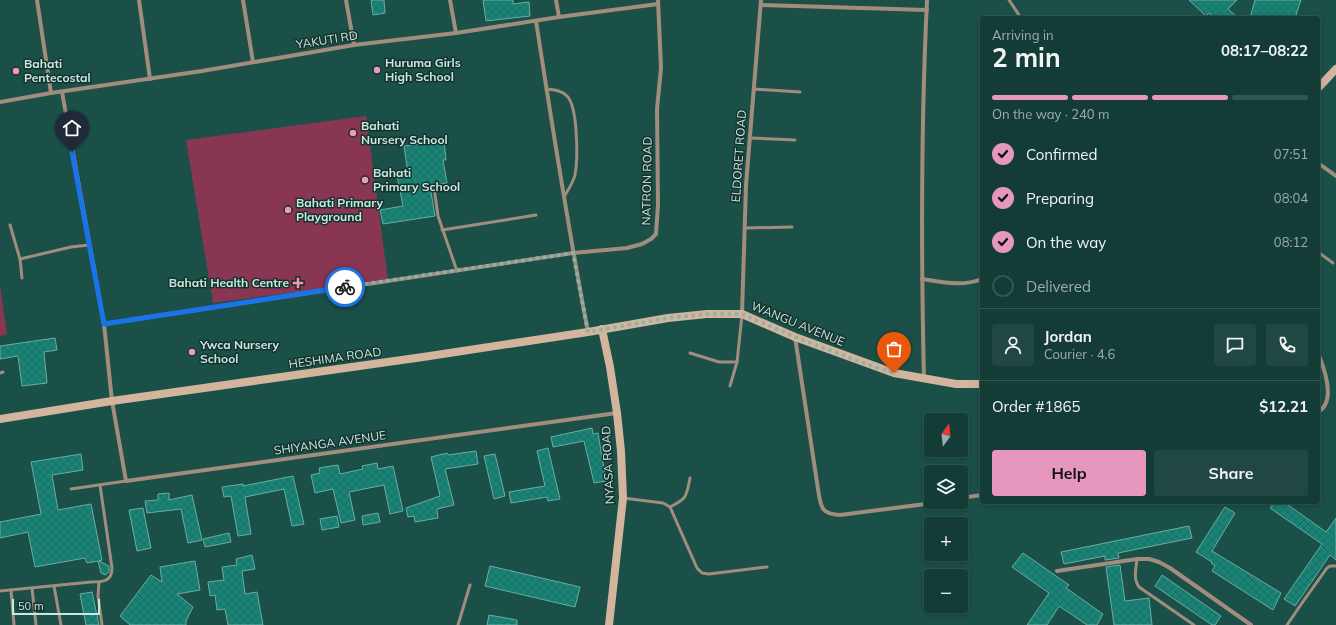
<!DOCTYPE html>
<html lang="en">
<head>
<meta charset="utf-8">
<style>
  body { margin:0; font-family:Mulish,sans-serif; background:#214742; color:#f1f3f6; height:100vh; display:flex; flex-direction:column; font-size:15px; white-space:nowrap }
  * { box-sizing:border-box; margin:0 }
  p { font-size:13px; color:#9dadad }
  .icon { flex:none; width:22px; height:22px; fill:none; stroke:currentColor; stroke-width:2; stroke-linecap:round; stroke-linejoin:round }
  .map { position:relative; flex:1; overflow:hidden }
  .details { position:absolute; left:980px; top:16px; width:340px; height:488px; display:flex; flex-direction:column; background:#143c36; border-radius:4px; box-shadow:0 2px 6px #0003,0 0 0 1px #335651 }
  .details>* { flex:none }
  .needle { width:26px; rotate:15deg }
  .fabs { position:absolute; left:924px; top:413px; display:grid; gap:8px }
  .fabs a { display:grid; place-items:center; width:44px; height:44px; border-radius:4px; background:#143c36; box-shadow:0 2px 6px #0003,0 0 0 1px #335651; font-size:20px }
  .scale { position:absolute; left:12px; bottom:10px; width:88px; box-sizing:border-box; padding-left:4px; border:2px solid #c8e9e2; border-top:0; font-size:11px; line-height:14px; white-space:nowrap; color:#c8e9e2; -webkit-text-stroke:3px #15322d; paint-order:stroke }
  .pin { position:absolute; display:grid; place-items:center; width:34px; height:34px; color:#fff; margin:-41px -17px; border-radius:50% 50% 50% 0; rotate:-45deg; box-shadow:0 0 4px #0007 }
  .pin .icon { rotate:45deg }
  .courier { position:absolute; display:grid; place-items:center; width:40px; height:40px; margin:-20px; border:3px solid #1a73e8; border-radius:50%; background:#fff; color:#222; box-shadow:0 1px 5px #0007 }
  .headline em { font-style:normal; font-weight:700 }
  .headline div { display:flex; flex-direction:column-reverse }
  .headline { display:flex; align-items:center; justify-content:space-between; height:68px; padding:0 12px }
  h1 { font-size:26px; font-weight:700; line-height:30px }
  .bar { display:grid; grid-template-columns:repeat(4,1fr); gap:6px 4px; align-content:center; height:48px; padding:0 12px }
  .bar i { height:5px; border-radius:3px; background:#335651 }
  .bar .current { background:#e797bd }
  .bar p { grid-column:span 4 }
  .line { display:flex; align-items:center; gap:10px; padding:0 12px; border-top:1px solid #335651 }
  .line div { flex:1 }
  .round { display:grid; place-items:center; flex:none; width:42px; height:42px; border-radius:4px; background:#214742 }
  ol { padding:0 12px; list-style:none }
  li { display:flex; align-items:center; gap:12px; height:44px }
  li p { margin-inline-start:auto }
  li .icon { padding:4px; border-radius:50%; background:#e797bd; color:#111; stroke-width:4 }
  li:last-child { color:#9dadad }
  li i { width:22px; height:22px; border:2px solid #335651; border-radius:50% }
  .primary-button { display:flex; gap:8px; margin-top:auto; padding:8px 12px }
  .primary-button a { flex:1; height:46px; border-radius:4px; background:#e797bd; color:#111; font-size:16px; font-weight:700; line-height:46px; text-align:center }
  .primary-button a+a { background:#214742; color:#f1f3f6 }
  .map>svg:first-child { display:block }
  .park { fill:#893653 }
  .building { fill:url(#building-cross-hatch); stroke:#6aaea2 }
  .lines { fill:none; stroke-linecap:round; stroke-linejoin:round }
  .lane { stroke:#a08d7d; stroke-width:3 }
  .street { stroke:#a08d7d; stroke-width:4 }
  .secondary { stroke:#d3b49c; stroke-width:8 }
  .done { stroke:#8bb3ac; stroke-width:4; stroke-dasharray:0 7.2 }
  .route { stroke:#1a73e8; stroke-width:5 }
  .poi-dot { fill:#f19ab3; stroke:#15322d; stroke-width:1.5 }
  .labels { text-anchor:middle; stroke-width:3; stroke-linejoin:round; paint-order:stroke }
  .street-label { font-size:12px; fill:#c8e9e2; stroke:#15322d }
  .poi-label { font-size:12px; font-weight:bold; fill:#c8e9e2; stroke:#15322d; text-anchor:start }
</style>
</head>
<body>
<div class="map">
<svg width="1336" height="625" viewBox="0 0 1336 625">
  <defs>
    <pattern id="building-cross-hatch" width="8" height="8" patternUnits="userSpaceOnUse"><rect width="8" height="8" fill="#168476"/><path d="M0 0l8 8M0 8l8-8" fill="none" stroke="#256b62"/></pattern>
  </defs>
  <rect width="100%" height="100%" fill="#1b5048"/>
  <!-- park -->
  <g class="park">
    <polygon points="366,116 388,280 213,303 186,140"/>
    <polygon points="0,285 7,334 0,336"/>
  </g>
  <!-- building -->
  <g class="building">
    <polygon points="371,0 384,0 385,13 373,15"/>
    <polygon points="483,0 513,0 513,4 529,2 530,16 486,21"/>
    <polygon points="1189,0 1237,0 1228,9 1238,18 1215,18 1209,13 1206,16"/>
    <polygon points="1255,0 1301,0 1295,18 1250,18"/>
    <polygon points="444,141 446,160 443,160 447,183 430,186 435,216 383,224 380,210 403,206 397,176 408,174 404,146"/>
    <polygon points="55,338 57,350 44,352 47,383 22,386 18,356 0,359 0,346"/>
    <polygon points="592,428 593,434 598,433 606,481 594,483 584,441 553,447 551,437"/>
    <polygon points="548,448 560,499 548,501 547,497 511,503 509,492 545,486 537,451"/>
    <polygon points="476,451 478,464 445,469 454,505 437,509 438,518 415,522 414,516 408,517 406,508 440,496 431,457 447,453 448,455"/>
    <polygon points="81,454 83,470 52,475 58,510 91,504 102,560 99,561 109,566 109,572 105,575 101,573 98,561 87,563 85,558 35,567 28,532 0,538 0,522 41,514 31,462"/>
    <polygon points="495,454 505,496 494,499 484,456"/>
    <polygon points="377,463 378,469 393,466 403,511 390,514 384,485 349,492 355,520 341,523 333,489 315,493 311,475 320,473 319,468 338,465 340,474 363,469 362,466"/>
    <polygon points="293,476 304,524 292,526 284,489 245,497 251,534 238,536 231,496 224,497 222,487 243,484 243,486"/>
    <polygon points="169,493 169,500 192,495 202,540 188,543 181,509 147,513 145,501 158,500 158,494"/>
    <polygon points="1275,502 1284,502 1326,532 1336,518 1336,560 1330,555 1295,606 1284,599 1322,544 1270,508"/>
    <polygon points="1225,507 1235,513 1212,551 1281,593 1273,610 1212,571 1215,566 1211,563 1212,562 1196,552"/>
    <polygon points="143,508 151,548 137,551 129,510"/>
    <polygon points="378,513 380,522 363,525 362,516"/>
    <polygon points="337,516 339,527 322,530 320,519"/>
    <polygon points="1189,526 1192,538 1118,553 1119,558 1105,560 1105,556 1064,564 1061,552"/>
    <polygon points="229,533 231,542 205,547 203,539"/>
    <polygon points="1023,553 1069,585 1066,588 1103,614 1097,625 1087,625 1059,606 1047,625 1027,625 1049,593 1012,567"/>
    <polygon points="252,555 255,569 242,571 245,594 257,592 263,625 228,625 225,609 217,610 215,595 210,596 208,582 224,580 222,567 237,565 236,559"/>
    <polygon points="195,561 200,590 177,594 193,607 186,621 186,625 130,625 120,616 151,575 162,582 160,567"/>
    <polygon points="1120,565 1125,601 1149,598 1152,625 1114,625 1106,567"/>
    <polygon points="490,566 580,587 575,607 485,586"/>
    <polygon points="1162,575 1221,616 1215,625 1212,625 1155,586"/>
    <polygon points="92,592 99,625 86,625 80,594"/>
    <polygon points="489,615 517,620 517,625 487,625"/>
  </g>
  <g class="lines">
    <!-- lane -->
    <g class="lane">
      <polyline points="1009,0 1021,18"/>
      <path d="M546 89C554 90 561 90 567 96 578 107 578 159 575 175 573 183 568 190 564 197"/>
      <polyline points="754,89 800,92"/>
      <polyline points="750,138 795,140"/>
      <polyline points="434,188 438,216 457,271"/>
      <polyline points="10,225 20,259 22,278"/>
      <polyline points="745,228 792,227"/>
      <polyline points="442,230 536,215"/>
      <polyline points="1318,252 1333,263"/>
      <polyline points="20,259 71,247 89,245"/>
      <polyline points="690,353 719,362 737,362"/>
      <polyline points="0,373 3,372"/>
      <polyline points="730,386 737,362 742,315"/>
      <polyline points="71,489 126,481"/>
      <polyline points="623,498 663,503 670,507 697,568 702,573 709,574 767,567"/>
      <path d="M670 507C687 498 686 498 690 478"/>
      <path d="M1137 559C1136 568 1133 579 1139 587L1194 625"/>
      <polyline points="99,582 98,596 102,625"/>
      <polyline points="54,586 61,625"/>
      <polyline points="32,588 36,625"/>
      <polyline points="11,590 14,625"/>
      <path d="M0 591 91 582C102 582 112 582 112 568L100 485"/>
      <polyline points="458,625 470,585"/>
      <polyline points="1287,625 1302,603 1327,568 1330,566 1336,566"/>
    </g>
    <!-- street -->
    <g class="street">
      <polyline points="37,0 51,93"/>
      <polyline points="139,0 150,79"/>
      <polyline points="243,0 253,62"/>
      <polyline points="346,0 354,45"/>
      <polyline points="450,0 456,33"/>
      <polyline points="556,0 559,17"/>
      <polyline points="761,5 927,10"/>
      <path d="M536 21C552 125 568 228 588 332"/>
      <polyline points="62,92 104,324 112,401 126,481 617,413"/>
      <polyline points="0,102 51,93 202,71 354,45 456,33 559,17 658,4"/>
      <polyline points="1318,163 1336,176"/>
      <path d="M922 279C942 282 962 287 982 279"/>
      <polyline points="742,314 746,185 761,0"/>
      <polyline points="104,324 573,253 627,248 642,244 651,239 656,234 658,205 657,109 661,68 658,0"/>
      <path d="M795 337 818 489C821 506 820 514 840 515L941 502"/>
      <path d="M1318 353C1325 370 1336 402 1318 412"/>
      <path d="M924 379C921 253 921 126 927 0"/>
      <polyline points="961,498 982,495"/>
      <polyline points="1057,571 1137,559 1149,559 1159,562 1170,568 1251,625"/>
    </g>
    <!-- secondary -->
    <g class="secondary">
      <polyline points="1318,88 1336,69"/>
      <polyline points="602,329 610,367 617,413 621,451 623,498 609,625"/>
      <polyline points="0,419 112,401 423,357 588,332 668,318 707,314 742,314 795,337 894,373 956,384 982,384"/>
    </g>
  </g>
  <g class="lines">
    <!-- done -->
    <polyline class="done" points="345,287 573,253 588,332 668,318 707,314 742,314 795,337 877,368 894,373"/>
    <!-- route -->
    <polyline class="route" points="72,152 104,324 345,287"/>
  </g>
  <!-- markers -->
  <g class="poi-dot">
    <circle cx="377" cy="70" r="4"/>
    <circle cx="16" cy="71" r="4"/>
    <circle cx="353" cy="133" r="4"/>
    <circle cx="365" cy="180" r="4"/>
    <circle cx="288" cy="210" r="4"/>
    <path d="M296 277h4v4h4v4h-4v4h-4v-4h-4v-4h4z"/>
    <circle cx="192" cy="352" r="4"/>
  </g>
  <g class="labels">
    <!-- street labels -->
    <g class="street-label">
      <text transform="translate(327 40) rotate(-9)" y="4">YAKUTI RD</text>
      <text transform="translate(739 156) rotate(-86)" y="4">ELDORET ROAD</text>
      <text transform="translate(647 181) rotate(-89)" y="4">NATRON ROAD</text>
      <text transform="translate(798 324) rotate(22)" y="4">WANGU AVENUE</text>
      <text transform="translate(335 358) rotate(-8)" y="4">HESHIMA ROAD</text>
      <text transform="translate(330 443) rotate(-8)" y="4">SHIYANGA AVENUE</text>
      <text transform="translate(608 465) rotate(-93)" y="4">NYASA ROAD</text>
    </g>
    <!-- poi labels -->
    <g class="poi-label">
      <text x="385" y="67">Huruma Girls<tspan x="385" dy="14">High School</tspan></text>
      <text x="24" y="68">Bahati<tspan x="24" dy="14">Pentecostal</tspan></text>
      <text x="361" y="130">Bahati<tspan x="361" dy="14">Nursery School</tspan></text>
      <text x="373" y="177">Bahati<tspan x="373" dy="14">Primary School</tspan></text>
      <text x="296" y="207">Bahati Primary<tspan x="296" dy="14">Playground</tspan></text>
      <text x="289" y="287" text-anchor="end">Bahati Health Centre</text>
      <text x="200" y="349">Ywca Nursery<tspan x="200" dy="14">School</tspan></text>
    </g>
  </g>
</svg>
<div class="fabs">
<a><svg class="needle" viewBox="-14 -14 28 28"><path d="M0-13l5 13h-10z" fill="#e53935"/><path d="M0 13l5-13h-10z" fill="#9dadad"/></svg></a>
<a><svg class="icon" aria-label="layers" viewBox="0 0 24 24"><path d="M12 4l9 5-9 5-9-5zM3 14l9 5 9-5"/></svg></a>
<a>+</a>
<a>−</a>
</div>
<div class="scale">50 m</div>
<div class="pin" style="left:894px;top:373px;background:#ea580c"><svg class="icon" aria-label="bag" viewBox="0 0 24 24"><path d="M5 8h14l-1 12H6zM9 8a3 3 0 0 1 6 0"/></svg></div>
<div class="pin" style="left:72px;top:152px;background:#1f2937"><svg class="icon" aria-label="home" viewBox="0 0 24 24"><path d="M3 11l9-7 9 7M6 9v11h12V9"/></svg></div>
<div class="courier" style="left:345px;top:287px"><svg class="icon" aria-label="bike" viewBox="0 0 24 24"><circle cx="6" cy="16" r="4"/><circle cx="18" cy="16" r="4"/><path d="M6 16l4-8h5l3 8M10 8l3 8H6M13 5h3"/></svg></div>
<section class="details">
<div class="headline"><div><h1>2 min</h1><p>Arriving in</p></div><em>08:17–08:22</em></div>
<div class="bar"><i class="current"></i><i class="current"></i><i class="current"></i><i></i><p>On the way · 240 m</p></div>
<ol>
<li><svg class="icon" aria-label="check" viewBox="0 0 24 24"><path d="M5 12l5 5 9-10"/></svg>Confirmed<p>07:51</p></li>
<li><svg class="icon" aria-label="check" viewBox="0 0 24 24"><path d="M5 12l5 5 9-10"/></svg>Preparing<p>08:04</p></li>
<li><svg class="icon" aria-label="check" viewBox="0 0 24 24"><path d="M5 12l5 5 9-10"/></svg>On the way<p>08:12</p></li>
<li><i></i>Delivered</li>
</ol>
<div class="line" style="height:72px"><a class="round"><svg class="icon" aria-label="person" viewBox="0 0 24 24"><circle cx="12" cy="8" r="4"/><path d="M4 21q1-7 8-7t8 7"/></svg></a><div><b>Jordan</b><p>Courier · 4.6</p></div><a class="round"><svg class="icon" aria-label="chat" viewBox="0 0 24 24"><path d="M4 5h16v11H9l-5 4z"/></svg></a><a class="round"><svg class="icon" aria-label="phone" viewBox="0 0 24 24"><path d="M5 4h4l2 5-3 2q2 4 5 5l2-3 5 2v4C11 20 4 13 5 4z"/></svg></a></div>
<div class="line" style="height:52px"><div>Order #1865</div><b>$12.21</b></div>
<div class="primary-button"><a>Help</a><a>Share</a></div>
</section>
</div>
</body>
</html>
